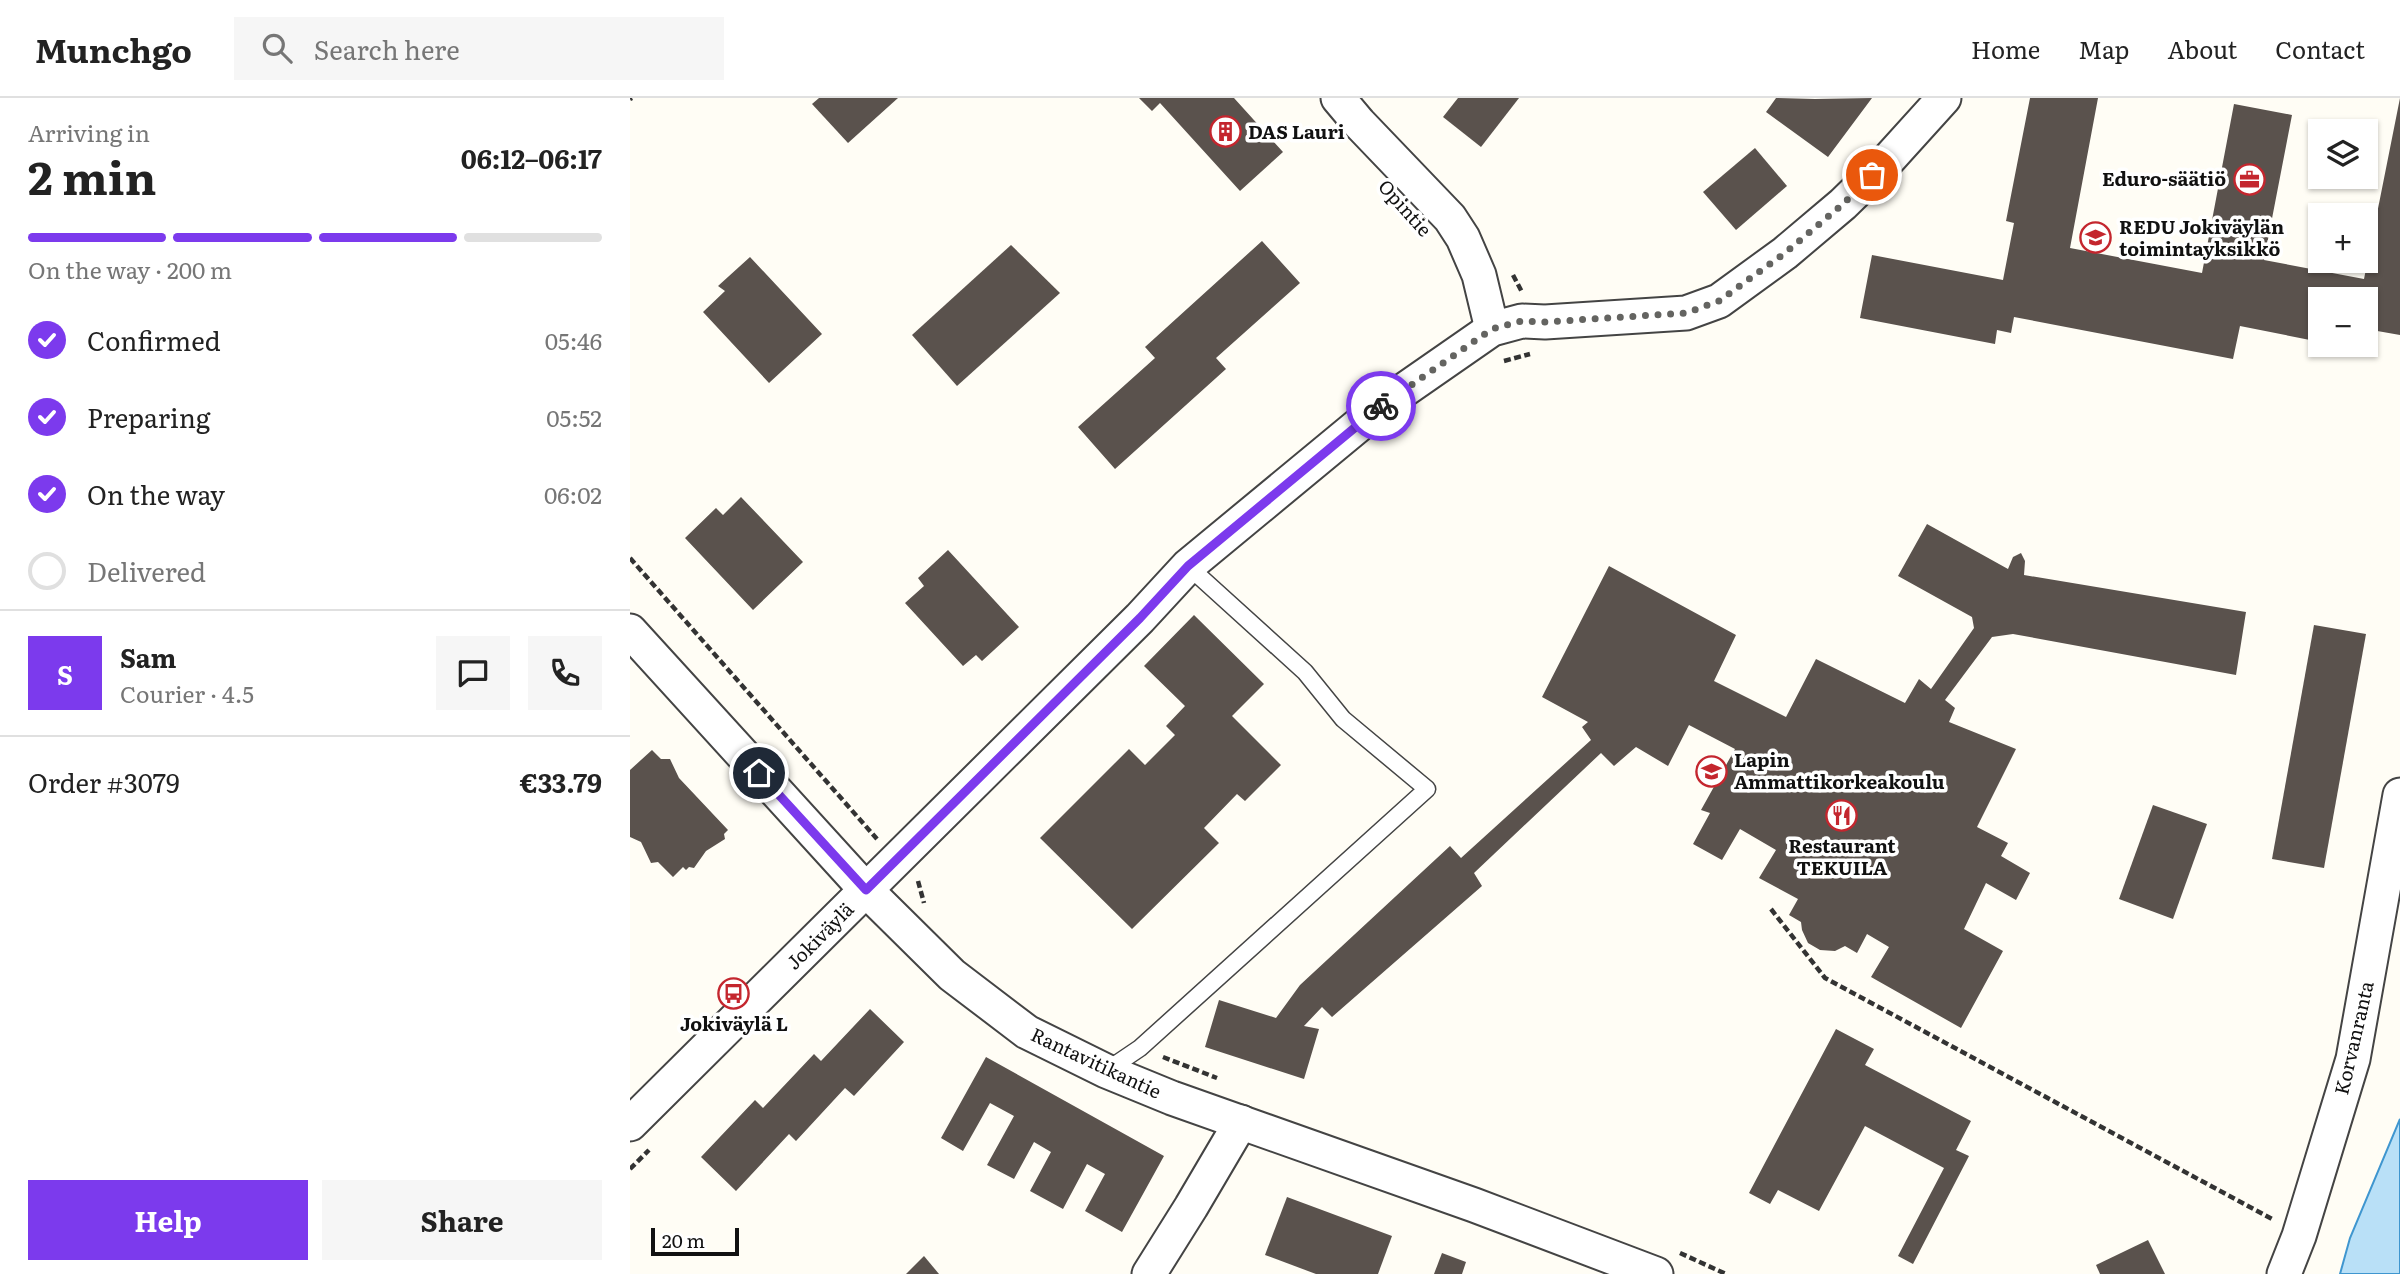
<!DOCTYPE html>
<html lang="en">
<head>
<meta charset="utf-8">
<style>
  body { margin:0; font-family:Literata,serif; background:#f6f6f6; color:#222; height:100vh; display:flex; flex-direction:column; font-size:26px; white-space:nowrap }
  * { box-sizing:border-box; margin:0 }
  p { font-size:23px; color:#767676 }
  .icon { flex:none; width:38px; height:38px; fill:none; stroke:currentColor; stroke-width:2; stroke-linecap:round; stroke-linejoin:round }
  .map { position:relative; flex:1; overflow:hidden }
  .panel { display:flex; flex-direction:column; background:#fff; width:630px }
  .panel>* { flex:none }
  .tools { position:absolute; left:1678px; top:21px; display:grid; gap:14px }
  .tools a { display:grid; place-items:center; width:70px; height:70px; border-radius:0px; background:#fff; box-shadow:0 2px 5px #0004; font-size:35px }
  .scale { position:absolute; left:21px; bottom:18px; width:88px; box-sizing:border-box; padding-left:7px; border:4px solid #111; border-top:0; font-size:19px; line-height:24px; white-space:nowrap; color:#111; -webkit-text-stroke:5px #fff; paint-order:stroke }
  .pin { position:absolute; display:grid; place-items:center; width:60px; height:60px; color:#fff; margin:-30px; border:4px solid #fff; border-radius:50%; box-shadow:0 2px 7px #0007 }
  .courier { position:absolute; display:grid; place-items:center; width:70px; height:70px; margin:-35px; border:5px solid #7c3aed; border-radius:50%; background:#fff; color:#222; box-shadow:0 2px 9px #0007 }
  .overview em { font-style:normal; font-weight:700 }
  .overview div { display:flex; flex-direction:column-reverse }
  .overview { display:flex; align-items:center; justify-content:space-between; height:119px; padding:0 28px }
  h1 { font-size:46px; font-weight:700; line-height:52px }
  .bar { display:grid; grid-template-columns:repeat(4,1fr); gap:10px 7px; align-content:center; height:84px; padding:0 28px }
  .bar i { height:9px; border-radius:5px; background:#e0e0e0 }
  .bar .on { background:#7c3aed }
  .bar p { grid-column:span 4 }
  .line { display:flex; align-items:center; gap:18px; padding:0 28px; border-top:2px solid #e0e0e0 }
  .line div { flex:1 }
  .round { display:grid; place-items:center; flex:none; width:74px; height:74px; border-radius:0px; background:#f6f6f6 }
  ol { padding:0 28px; list-style:none }
  li { display:flex; align-items:center; gap:21px; height:77px }
  li p { margin-inline-start:auto }
  li .icon { padding:7px; border-radius:50%; background:#7c3aed; color:#fff; stroke-width:4 }
  li:last-child { color:#767676 }
  li i { width:38px; height:38px; border:4px solid #e0e0e0; border-radius:50% }
  .primary-button { display:flex; gap:14px; margin-top:auto; padding:14px 28px }
  .primary-button a { flex:1; height:80px; border-radius:0px; background:#7c3aed; color:#fff; font-size:28px; font-weight:700; line-height:80px; text-align:center }
  .primary-button a+a { background:#f6f6f6; color:#222 }
  header { display:flex; align-items:center; gap:42px; box-sizing:border-box; height:98px; padding:0 35px; background:#fff; border-bottom:2px solid #e0e0e0 }
  header strong { font-size:33px }
  nav { display:flex; gap:38px; margin-inline-start:auto; font-size:24px }
  .search { width:490px; height:63px; background:#f6f6f6; display:flex; align-items:center; gap:18px; box-sizing:border-box; padding:0 24px; border-radius:0px; color:#767676; font-size:26px }
  main { display:flex; flex:1; min-height:0 }
  .map>svg:first-child { display:block }
  .water { fill:#b9e0f7; stroke:#3f96cf; stroke-width:2 }
  .building { fill:#5a524d }
  .lines { fill:none; stroke-linecap:round; stroke-linejoin:round }
  .service-casing { stroke:#444; stroke-width:19 }
  .minor-casing { stroke:#444; stroke-width:37 }
  .path { stroke:#333; stroke-width:4.5; stroke-dasharray:7 3.5; stroke-linecap:butt }
  .service { stroke:#fff; stroke-width:16 }
  .minor { stroke:#fff; stroke-width:33 }
  .done { stroke:#646461; stroke-width:7; stroke-dasharray:0 12.6 }
  .route { stroke:#7c3aed; stroke-width:9 }
  .labels { text-anchor:middle; stroke-width:7; stroke-linejoin:round; paint-order:stroke }
  .poi-label { font-size:19px; font-weight:bold; fill:#111; stroke:#fff; text-anchor:start }
  .street-label { font-size:19px; fill:#111; stroke:#fff }
</style>
</head>
<body>
<header>
<strong>Munchgo</strong>
<div class="search"><svg class="icon" aria-label="search" viewBox="0 0 24 24"><circle cx="10" cy="10" r="6"/><path d="M15 15l6 6"/></svg>Search here</div>
<nav><a>Home</a><a>Map</a><a>About</a><a>Contact</a></nav>
</header>
<main>
<section class="panel">
<div class="overview"><div><h1>2 min</h1><p>Arriving in</p></div><em>06:12–06:17</em></div>
<div class="bar"><i class="on"></i><i class="on"></i><i class="on"></i><i></i><p>On the way · 200 m</p></div>
<ol>
<li><svg class="icon" aria-label="check" viewBox="0 0 24 24"><path d="M5 12l5 5 9-10"/></svg>Confirmed<p>05:46</p></li>
<li><svg class="icon" aria-label="check" viewBox="0 0 24 24"><path d="M5 12l5 5 9-10"/></svg>Preparing<p>05:52</p></li>
<li><svg class="icon" aria-label="check" viewBox="0 0 24 24"><path d="M5 12l5 5 9-10"/></svg>On the way<p>06:02</p></li>
<li><i></i>Delivered</li>
</ol>
<div class="line" style="height:126px"><b class="round" style="background:#7c3aed;color:#fff">S</b><div><b>Sam</b><p>Courier · 4.5</p></div><a class="round"><svg class="icon" aria-label="chat" viewBox="0 0 24 24"><path d="M4 5h16v11H9l-5 4z"/></svg></a><a class="round"><svg class="icon" aria-label="phone" viewBox="0 0 24 24"><path d="M5 4h4l2 5-3 2q2 4 5 5l2-3 5 2v4C11 20 4 13 5 4z"/></svg></a></div>
<div class="line" style="height:91px"><div>Order #3079</div><b>€33.79</b></div>
<div class="primary-button"><a>Help</a><a>Share</a></div>
</section>
<div class="map">
<svg width="1770" height="1176" viewBox="0 0 1770 1176">
  <rect width="100%" height="100%" fill="#fffdf5"/>
  <!-- water -->
  <polygon class="water" points="1770,1021 1770,1176 1710,1176 1720,1140"/>
  <!-- building -->
  <g class="building">
    <polygon points="189,0 268,0 218,45 182,6"/>
    <polygon points="509,0 604,0 653,54 610,93 530,5 522,13"/>
    <polygon points="828,0 889,0 851,49 813,19"/>
    <polygon points="1146,0 1185,1 1242,0 1198,59 1136,14"/>
    <polygon points="1400,0 1468,0 1440,150 1572,175 1604,6 1662,17 1634,162 1734,181 1770,0 1770,237 1736,231 1736,201 1690,201 1690,244 1610,228 1603,261 1384,219 1381,235 1367,232 1365,246 1230,220 1242,157 1373,182 1384,125 1376,123"/>
    <polygon points="1125,50 1157,88 1106,132 1073,94"/>
    <polygon points="632,143 670,185 586,260 596,271 485,371 448,329 525,260 515,249"/>
    <polygon points="381,147 430,195 327,288 282,237"/>
    <polygon points="120,159 192,236 139,285 73,214 95,193 88,188"/>
    <polygon points="111,399 173,464 123,512 55,440 86,410 93,417"/>
    <polygon points="1297,426 1378,471 1383,459 1391,455 1395,463 1394,477 1616,514 1606,577 1383,536 1362,539 1315,602 1325,610 1319,624 1386,651 1347,729 1378,745 1371,758 1400,775 1386,802 1356,785 1334,831 1373,853 1331,930 1241,879 1259,849 1237,836 1227,855 1215,848 1205,853 1190,852 1178,845 1172,832 1171,824 1159,817 1168,801 1129,780 1146,752 1110,731 1092,762 1063,746 1080,715 1071,712 1105,651 1059,627 1038,668 1006,649 984,668 971,655 844,775 852,788 702,919 692,909 674,928 689,931 674,981 575,949 589,902 646,920 670,887 820,748 831,760 961,642 952,629 958,624 912,599 979,468 1106,537 1084,583 1156,619 1186,561 1275,605 1289,581 1301,591 1344,530 1342,519 1268,478"/>
    <polygon points="318,452 389,529 352,563 346,557 333,568 275,505 294,488 288,480"/>
    <polygon points="564,517 634,586 602,618 651,667 615,703 607,696 574,730 589,745 502,831 410,740 499,651 515,667 545,637 536,628 555,608 514,568"/>
    <polygon points="1684,527 1736,536 1694,770 1642,761"/>
    <polygon points="22,652 31,661 40,661 49,680 98,732 94,736 95,741 76,753 64,770 59,769 56,772 53,769 43,779 28,764 21,765 11,744 0,739 0,672"/>
    <polygon points="1523,707 1577,726 1543,821 1489,801"/>
    <polygon points="240,911 274,944 224,998 215,990 166,1043 159,1036 106,1093 71,1059 125,1002 133,1010 184,956 191,963"/>
    <polygon points="1206,931 1244,951 1235,967 1341,1023 1326,1052 1339,1058 1283,1166 1268,1158 1314,1070 1235,1028 1189,1113 1148,1092 1140,1106 1119,1095"/>
    <polygon points="356,959 534,1058 492,1134 455,1113 475,1076 457,1066 433,1111 400,1093 421,1054 404,1044 384,1081 357,1067 384,1018 360,1005 333,1053 311,1040"/>
    <polygon points="657,1099 762,1138 748,1176 686,1176 635,1157"/>
    <polygon points="1518,1142 1535,1176 1470,1176 1466,1167"/>
    <polygon points="812,1155 836,1164 832,1176 804,1176"/>
    <polygon points="294,1158 309,1176 276,1176"/>
  </g>
  <g class="lines">
    <defs>
      <polyline id="service" points="476,973 510,950 797,691 713,621 675,574 558,468"/>
      <g id="minor">
        <polyline points="708,0 729,25 820,120 833,140 849,177 862,231"/>
        <polyline points="0,533 236,792 322,877 397,934 476,973 542,1000 844,1107 1026,1176"/>
        <polyline points="0,1026 510,520 558,468 754,306 862,231 892,223 915,224 1056,215 1089,203 1155,155 1213,106 1257,63 1314,0"/>
        <polyline points="519,1176 561,1109 611,1024"/>
        <polyline points="1654,1176 1669,1138 1723,961 1770,697"/>
      </g>
    </defs>
    <!-- service casing -->
    <use href="#service" class="service-casing"/>
    <!-- minor casing -->
    <use href="#minor" class="minor-casing"/>
    <!-- path -->
    <g class="path">
      <polyline points="0,1 2,0"/>
      <polyline points="883,177 892,194"/>
      <polyline points="874,263 900,256"/>
      <polyline points="0,460 247,741"/>
      <polyline points="288,783 294,805"/>
      <polyline points="1141,811 1195,880 1644,1122"/>
      <polyline points="533,959 587,980"/>
      <polyline points="0,1071 19,1052"/>
      <polyline points="1050,1155 1096,1176"/>
    </g>
    <!-- service -->
    <use href="#service" class="service"/>
    <!-- minor -->
    <use href="#minor" class="minor"/>
  </g>
  <g class="lines">
    <!-- done -->
    <polyline class="done" points="751,308 862,231 892,223 915,224 1056,215 1089,203 1155,155 1213,106 1242,77"/>
    <!-- route -->
    <polyline class="route" points="129,675 236,792 510,520 558,468 751,308"/>
  </g>
  <!-- icons -->
  <defs>
    <symbol id="building-ring" viewBox="-11 -11 22 22"><circle r="9.5" fill="#fff" stroke="#c4262e" stroke-width="1.5"/><path d="M-4-6H4V6H1V3H-1V6H-4ZM-2.5-4.3h1.7v1.8h-1.7ZM.8-4.3h1.7v1.8H.8ZM-2.5-1h1.7V.8h-1.7ZM.8-1h1.7V.8H.8Z" fill="#c4262e"/></symbol>
    <symbol id="office-ring" viewBox="-11 -11 22 22"><circle r="9.5" fill="#fff" stroke="#c4262e" stroke-width="1.5"/><path d="M-6-3h4V-5.5h4V-3h4V5H-6ZM-1-4.5V-3h2v-1.5ZM-6 0V1H6V0Z" fill="#c4262e"/></symbol>
    <symbol id="school-ring" viewBox="-11 -11 22 22"><circle r="9.5" fill="#fff" stroke="#c4262e" stroke-width="1.5"/><path d="M0-5L7-2L0 1L-7-2ZM-4 1L0 2.5L4 1V4Q0 6-4 4Z" fill="#c4262e"/></symbol>
    <symbol id="university-ring" viewBox="-11 -11 22 22"><circle r="9.5" fill="#fff" stroke="#c4262e" stroke-width="1.5"/><path d="M0-5L7-2L0 1L-7-2ZM-4 1L0 2.5L4 1V4Q0 6-4 4Z" fill="#c4262e"/></symbol>
    <symbol id="restaurant-ring" viewBox="-11 -11 22 22"><circle r="9.5" fill="#fff" stroke="#c4262e" stroke-width="1.5"/><path d="M-5-6h1v4h1v-4h1v4h1v-4h1v5L-1.5 .5V6h-2V.5L-5-1ZM5-6V6H3V1.5H1.5Q1.5-4 5-6Z" fill="#c4262e"/></symbol>
    <symbol id="bus-ring" viewBox="-11 -11 22 22"><circle r="9.5" fill="#fff" stroke="#c4262e" stroke-width="1.5"/><path d="M-5-6H5V4H4V6H2V4H-2V6H-4V4H-5ZM-3.5-4V0h7V-4ZM-3.5 1.2v1.5H-2V1.2ZM2 1.2v1.5H3.5V1.2Z" fill="#c4262e"/></symbol>
  </defs>
  <g fill-rule="evenodd">
    <use href="#building-ring" x="578" y="16" width="35" height="35"/>
    <use href="#office-ring" x="1602" y="64" width="35" height="35"/>
    <use href="#school-ring" x="1448" y="122" width="35" height="35"/>
    <use href="#university-ring" x="1064" y="656" width="35" height="35"/>
    <use href="#restaurant-ring" x="1194" y="700" width="35" height="35"/>
    <use href="#bus-ring" x="86" y="878" width="35" height="35"/>
  </g>
  <g class="labels">
    <!-- poi labels -->
    <g class="poi-label">
      <text x="618" y="41">DAS Lauri</text>
      <text x="1596" y="88" text-anchor="end">Eduro-säätiö</text>
      <text x="1489" y="136">REDU Jokiväylän<tspan x="1489" dy="22">toimintayksikkö</tspan></text>
      <text x="1104" y="669">Lapin<tspan x="1104" dy="22">Ammattikorkeakoulu</tspan></text>
      <text x="1212" y="755" text-anchor="middle">Restaurant<tspan x="1212" dy="22">TEKUILA</tspan></text>
      <text x="104" y="933" text-anchor="middle">Jokiväylä L</text>
    </g>
    <!-- street labels -->
    <g class="street-label">
      <text transform="translate(775 110) rotate(48)" y="7">Opintie</text>
      <text transform="translate(190 838) rotate(-45)" y="7">Jokiväylä</text>
      <text transform="translate(1724 940) rotate(-77)" y="7">Korvanranta</text>
      <text transform="translate(466 965) rotate(25)" y="7">Rantavitikantie</text>
    </g>
  </g>
</svg>
<div class="tools">
<a><svg class="icon" aria-label="layers" viewBox="0 0 24 24"><path d="M12 4l9 5-9 5-9-5zM3 14l9 5 9-5"/></svg></a>
<a>+</a>
<a>−</a>
</div>
<div class="scale">20 m</div>
<div class="pin" style="left:1242px;top:77px;background:#ea580c"><svg class="icon" aria-label="bag" viewBox="0 0 24 24"><path d="M5 8h14l-1 12H6zM9 8a3 3 0 0 1 6 0"/></svg></div>
<div class="pin" style="left:129px;top:675px;background:#1f2937"><svg class="icon" aria-label="home" viewBox="0 0 24 24"><path d="M3 11l9-7 9 7M6 9v11h12V9"/></svg></div>
<div class="courier" style="left:751px;top:308px"><svg class="icon" aria-label="bike" viewBox="0 0 24 24"><circle cx="6" cy="16" r="4"/><circle cx="18" cy="16" r="4"/><path d="M6 16l4-8h5l3 8M10 8l3 8H6M13 5h3"/></svg></div>
</div>
</main>
</body>
</html>
